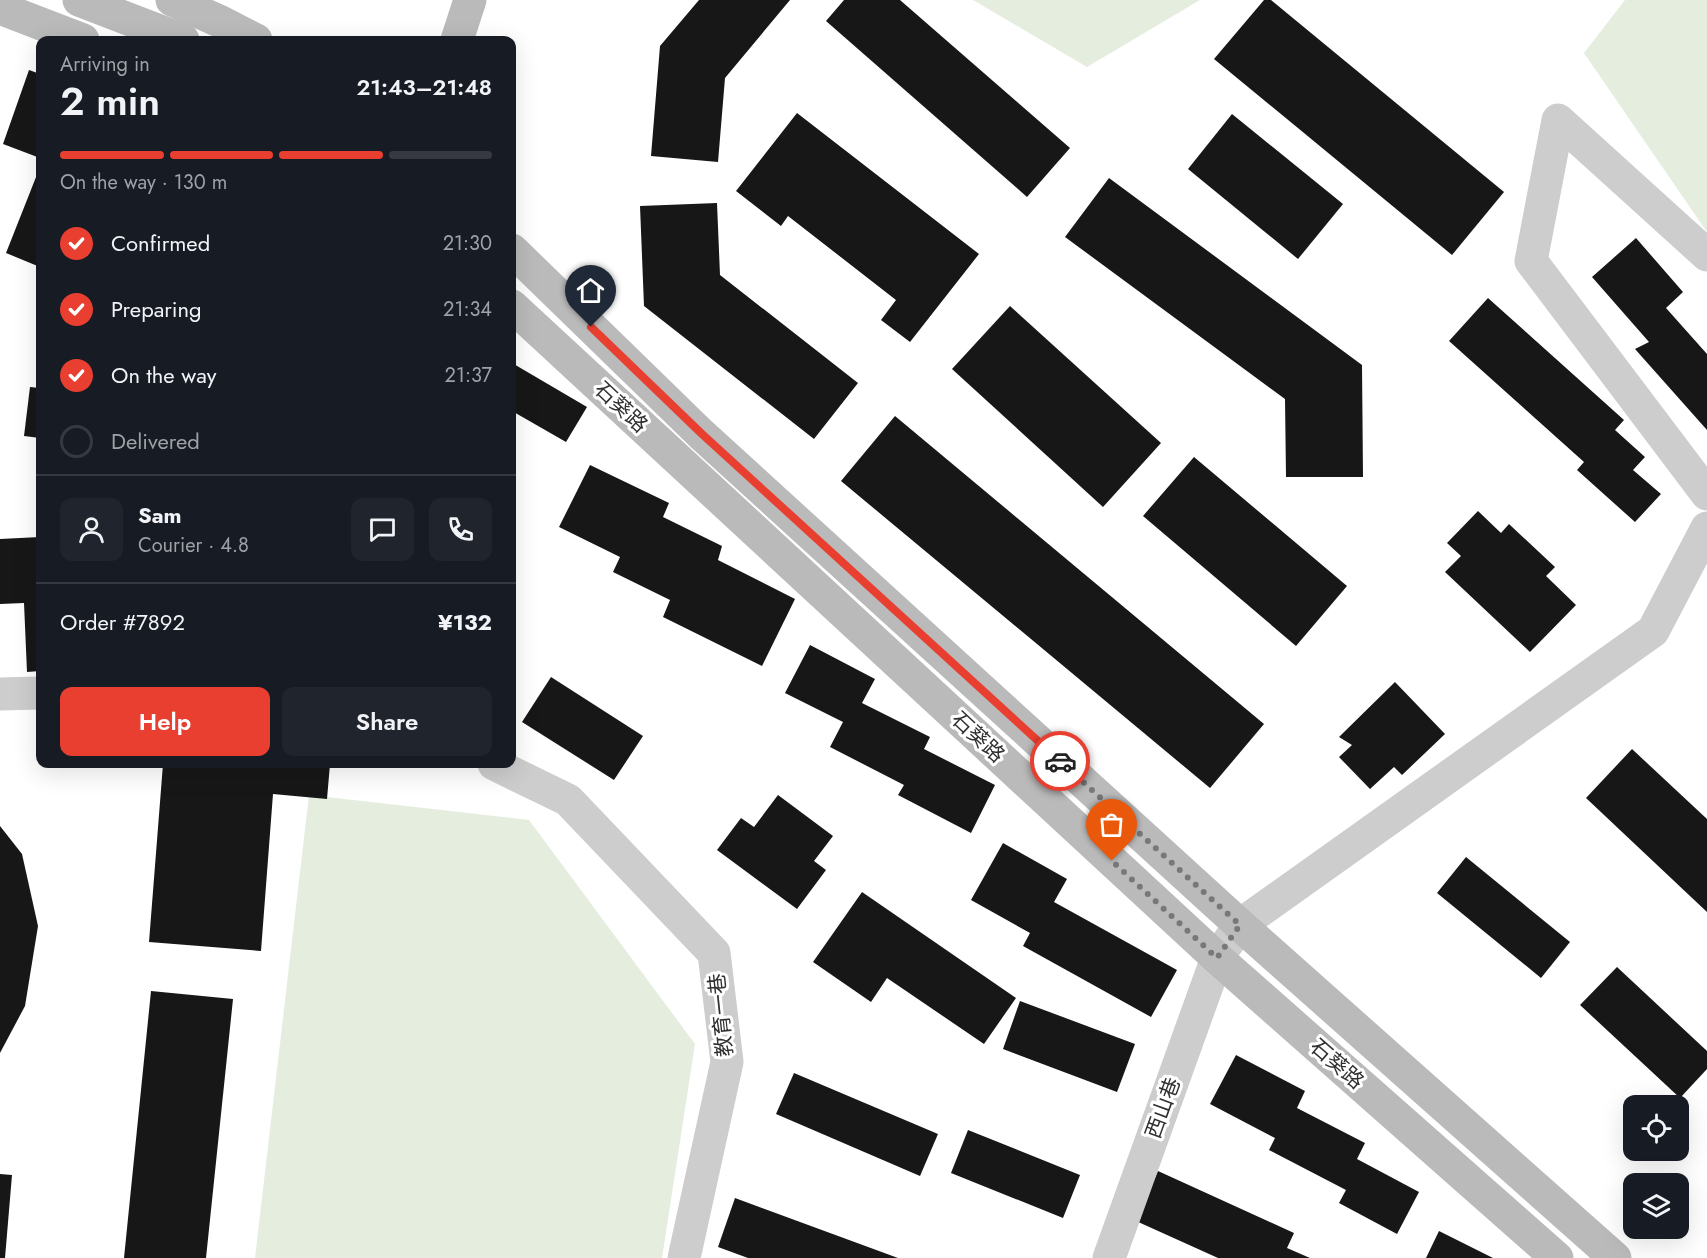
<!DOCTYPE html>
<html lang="en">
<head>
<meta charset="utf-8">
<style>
  body { margin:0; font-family:Jost,"Noto Sans SC",sans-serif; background:#20242c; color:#f1f3f6; height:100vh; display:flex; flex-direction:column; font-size:22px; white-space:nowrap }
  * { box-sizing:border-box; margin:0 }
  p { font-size:20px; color:#9ea1a6 }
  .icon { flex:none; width:33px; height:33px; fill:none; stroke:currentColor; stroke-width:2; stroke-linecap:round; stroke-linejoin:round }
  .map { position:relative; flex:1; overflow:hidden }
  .details { position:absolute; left:36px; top:36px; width:480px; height:732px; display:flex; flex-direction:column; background:#171b24; border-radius:12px; box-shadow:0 6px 24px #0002 }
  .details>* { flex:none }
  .tools { position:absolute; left:1623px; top:1095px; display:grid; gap:12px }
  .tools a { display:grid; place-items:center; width:66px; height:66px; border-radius:12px; background:#171b24; box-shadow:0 6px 24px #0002; font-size:30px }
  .pin { position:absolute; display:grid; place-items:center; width:51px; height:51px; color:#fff; margin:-62px -26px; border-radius:50% 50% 50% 0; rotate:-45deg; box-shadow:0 0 6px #0007 }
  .pin .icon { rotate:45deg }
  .courier { position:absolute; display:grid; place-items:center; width:60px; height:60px; margin:-30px; border:4px solid #e83f31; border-radius:50%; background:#fff; color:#222; box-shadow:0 2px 8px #0007 }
  .head em { font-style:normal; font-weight:600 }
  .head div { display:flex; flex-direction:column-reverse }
  .head { display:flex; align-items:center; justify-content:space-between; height:102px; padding:0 24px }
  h1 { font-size:39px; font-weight:600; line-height:45px }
  .bar { display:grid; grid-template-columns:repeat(4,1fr); gap:9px 6px; align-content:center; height:72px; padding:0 24px }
  .bar i { height:8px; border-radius:4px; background:#363941 }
  .bar .current { background:#e83f31 }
  .bar p { grid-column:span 4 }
  .line { display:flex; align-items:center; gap:15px; padding:0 24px; border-top:2px solid #363941 }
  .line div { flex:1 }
  .round { display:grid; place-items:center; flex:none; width:63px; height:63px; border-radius:12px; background:#20242c }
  ol { padding:0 24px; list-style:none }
  li { display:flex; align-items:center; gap:18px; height:66px }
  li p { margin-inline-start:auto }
  li .icon { padding:6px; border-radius:50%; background:#e83f31; color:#fff; stroke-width:4 }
  li:last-child { color:#9ea1a6 }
  li i { width:33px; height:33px; border:3px solid #363941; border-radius:50% }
  .action { display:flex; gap:12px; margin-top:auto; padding:12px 24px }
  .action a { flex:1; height:69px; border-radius:12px; background:#e83f31; color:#fff; font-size:24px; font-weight:600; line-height:69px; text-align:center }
  .action a+a { background:#20242c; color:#f1f3f6 }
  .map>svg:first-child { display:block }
  .green { fill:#e4edde }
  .building { fill:#171717 }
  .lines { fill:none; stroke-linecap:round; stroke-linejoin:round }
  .street { stroke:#cdcdcd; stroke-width:33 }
  .secondary { stroke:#bababa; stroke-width:33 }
  .done { stroke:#787878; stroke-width:6; stroke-dasharray:0 10.8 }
  .route { stroke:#e83f31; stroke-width:8 }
  .labels { text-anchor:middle; stroke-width:6; stroke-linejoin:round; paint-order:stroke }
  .street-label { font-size:21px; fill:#303030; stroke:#fff }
</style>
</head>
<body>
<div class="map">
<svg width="1707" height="1258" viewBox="0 0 1707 1258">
  <rect width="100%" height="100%" fill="#fff"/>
  <!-- green -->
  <g class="green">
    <polygon points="973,0 1200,0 1087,67"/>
    <polygon points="1625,0 1707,0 1707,232 1584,53"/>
    <polygon points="309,795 529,820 695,1044 662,1258 255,1258"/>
  </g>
  <!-- building -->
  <g class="building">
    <polygon points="699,0 790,0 725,78 718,162 651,156 660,46"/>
    <polygon points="844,0 900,0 1070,148 1027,197 826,21"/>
    <polygon points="1264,0 1271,0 1504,192 1452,255 1214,59"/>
    <polygon points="29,70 40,74 40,158 3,144"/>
    <polygon points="797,113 979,254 910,342 881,320 896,300 788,216 781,226 736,191"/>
    <polygon points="1232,114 1343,204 1298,259 1188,169"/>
    <polygon points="40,167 40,267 6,253"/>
    <polygon points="1109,178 1362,365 1363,477 1286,477 1285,399 1065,237"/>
    <polygon points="717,203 720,275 858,383 814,439 644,306 640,206"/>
    <polygon points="1636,238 1683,292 1666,308 1707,354 1707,430 1635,349 1649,342 1592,277"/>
    <polygon points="1488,298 1624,420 1615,430 1645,457 1633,470 1661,494 1635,522 1577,470 1584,462 1449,341"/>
    <polygon points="1010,306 1161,443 1103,507 952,369"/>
    <polygon points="512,363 587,407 566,442 512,411"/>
    <polygon points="30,387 40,388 40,438 24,436"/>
    <polygon points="895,416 1264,724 1210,788 841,481"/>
    <polygon points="1194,457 1347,586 1296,646 1143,516"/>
    <polygon points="590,465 669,503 663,517 722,546 718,560 795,599 762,666 663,617 670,600 613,572 620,557 559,527"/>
    <polygon points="1478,511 1501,533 1509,524 1555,567 1546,576 1576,605 1530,652 1445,572 1461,556 1447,543"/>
    <polygon points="40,537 40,671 27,672 24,603 0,604 0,539"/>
    <polygon points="810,645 875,679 862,703 930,737 924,749 995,785 971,833 898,795 904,785 830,747 843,722 785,693"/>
    <polygon points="551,677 643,736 614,780 522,722"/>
    <polygon points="1395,682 1445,734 1402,775 1394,767 1370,789 1339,757 1352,745 1339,737"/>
    <polygon points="1632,749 1707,819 1707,912 1586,798"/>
    <polygon points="163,764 330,764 327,799 273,794 261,951 149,942"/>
    <polygon points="778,795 833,836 814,861 826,870 797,909 717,850 741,818 754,827"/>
    <polygon points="0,826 22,854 38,926 25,1006 0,1053"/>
    <polygon points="1003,843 1067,879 1054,902 1177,970 1151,1017 1023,946 1030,933 971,900"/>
    <polygon points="1466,857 1570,942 1541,978 1437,893"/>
    <polygon points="862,892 1016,998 984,1044 887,978 871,1002 813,962"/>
    <polygon points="1617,967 1707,1051 1707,1069 1680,1098 1580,1005"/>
    <polygon points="151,991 233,999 206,1258 124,1258"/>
    <polygon points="1020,1001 1135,1044 1117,1092 1003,1049"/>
    <polygon points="1236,1055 1305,1091 1297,1108 1365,1143 1357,1159 1419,1192 1397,1234 1339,1203 1346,1190 1269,1150 1275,1138 1210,1104"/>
    <polygon points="794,1073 938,1134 920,1176 776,1114"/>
    <polygon points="968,1130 1080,1175 1063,1218 951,1173"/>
    <polygon points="1158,1171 1294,1233 1287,1248 1310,1258 1218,1258 1136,1221"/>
    <polygon points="0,1174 12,1175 5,1258 0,1258"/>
    <polygon points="735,1198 898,1258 748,1258 718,1247"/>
    <polygon points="1439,1231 1493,1258 1426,1258"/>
  </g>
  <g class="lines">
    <!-- street -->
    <g class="street">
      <polyline points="1707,255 1558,120 1531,261 1707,494"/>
      <polyline points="0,694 40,693"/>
      <polyline points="494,764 568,800 714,953 727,1062 684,1258"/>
      <polyline points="1109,1258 1217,958 1240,925 1653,631 1707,528"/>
    </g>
    <!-- secondary -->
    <g class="secondary">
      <polyline points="79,0 183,40"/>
      <polyline points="172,0 219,21 256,40"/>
      <polyline points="0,8 83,40"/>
      <polyline points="457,40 470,0"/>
      <polyline points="512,250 701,434 1240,925 1615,1258"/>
      <polyline points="512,306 1217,958 1557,1258"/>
    </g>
  </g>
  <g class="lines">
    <!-- done -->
    <polyline class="done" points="1060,761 1240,925 1217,958 1112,861"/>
    <!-- route -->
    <polyline class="route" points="591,327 702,434 1060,761"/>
  </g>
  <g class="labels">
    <!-- street labels -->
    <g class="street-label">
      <text transform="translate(621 407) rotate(43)" y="7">石葵路</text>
      <text transform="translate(978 737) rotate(43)" y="7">石葵路</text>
      <text transform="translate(721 1015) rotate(-96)" y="7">教育一巷</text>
      <text transform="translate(1337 1064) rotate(41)" y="7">石葵路</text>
      <text transform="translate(1163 1108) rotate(-70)" y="7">西山巷</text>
    </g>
  </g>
</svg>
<div class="tools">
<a><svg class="icon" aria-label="locate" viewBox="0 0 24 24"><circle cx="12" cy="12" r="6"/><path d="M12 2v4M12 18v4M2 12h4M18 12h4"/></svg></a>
<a><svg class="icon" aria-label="layers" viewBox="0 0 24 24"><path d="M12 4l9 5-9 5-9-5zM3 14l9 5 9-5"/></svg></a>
</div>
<div class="pin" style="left:1112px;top:861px;background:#ea580c"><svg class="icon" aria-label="bag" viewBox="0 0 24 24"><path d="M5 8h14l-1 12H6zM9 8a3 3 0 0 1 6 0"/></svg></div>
<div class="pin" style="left:591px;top:327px;background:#1f2937"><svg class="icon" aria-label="home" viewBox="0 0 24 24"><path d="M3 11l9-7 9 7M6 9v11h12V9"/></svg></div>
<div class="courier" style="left:1060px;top:761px"><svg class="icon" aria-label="car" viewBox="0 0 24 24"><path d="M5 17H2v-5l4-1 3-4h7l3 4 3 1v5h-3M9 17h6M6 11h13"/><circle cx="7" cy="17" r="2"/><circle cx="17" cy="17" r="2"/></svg></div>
<section class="details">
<div class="head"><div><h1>2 min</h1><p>Arriving in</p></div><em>21:43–21:48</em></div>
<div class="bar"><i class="current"></i><i class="current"></i><i class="current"></i><i></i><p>On the way · 130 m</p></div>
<ol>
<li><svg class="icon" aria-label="check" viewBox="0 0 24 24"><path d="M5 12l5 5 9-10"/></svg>Confirmed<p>21:30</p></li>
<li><svg class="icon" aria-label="check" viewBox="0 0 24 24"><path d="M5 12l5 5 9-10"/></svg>Preparing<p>21:34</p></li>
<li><svg class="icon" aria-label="check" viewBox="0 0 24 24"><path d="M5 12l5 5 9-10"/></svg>On the way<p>21:37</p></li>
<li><i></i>Delivered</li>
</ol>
<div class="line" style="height:108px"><a class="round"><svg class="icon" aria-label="person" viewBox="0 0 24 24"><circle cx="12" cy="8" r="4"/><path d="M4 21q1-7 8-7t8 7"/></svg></a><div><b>Sam</b><p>Courier · 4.8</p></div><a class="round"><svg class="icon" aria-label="chat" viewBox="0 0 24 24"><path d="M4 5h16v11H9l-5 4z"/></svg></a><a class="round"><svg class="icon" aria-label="phone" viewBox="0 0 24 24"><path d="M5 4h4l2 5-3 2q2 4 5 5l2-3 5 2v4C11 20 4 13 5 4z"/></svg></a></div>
<div class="line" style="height:78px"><div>Order #7892</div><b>¥132</b></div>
<div class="action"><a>Help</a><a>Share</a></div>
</section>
</div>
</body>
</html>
